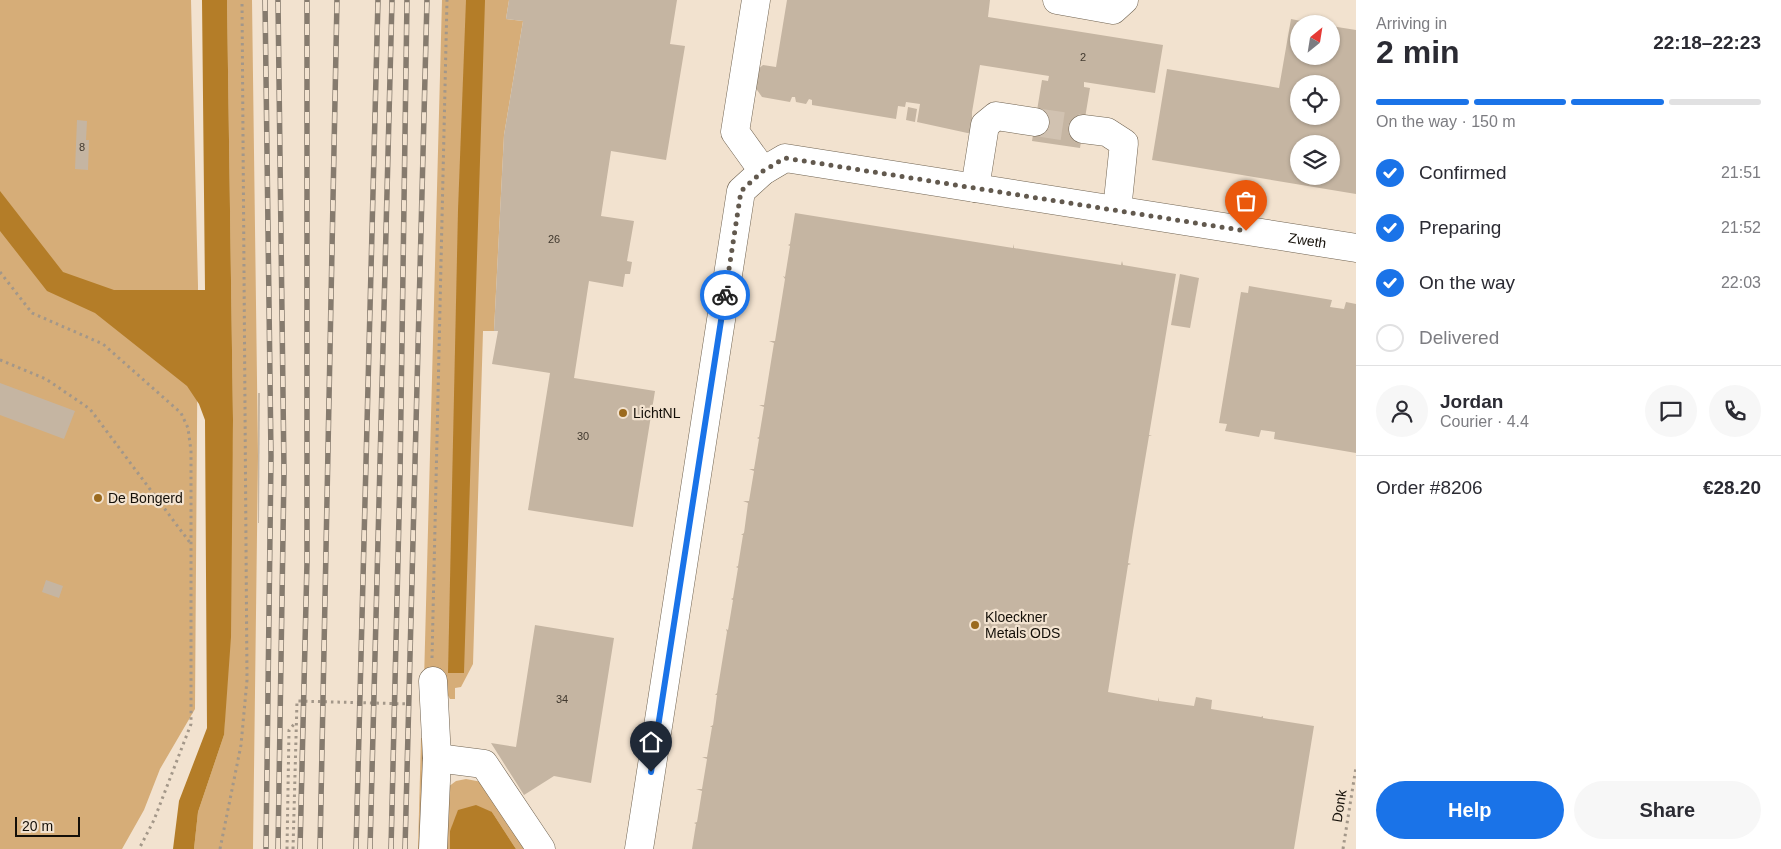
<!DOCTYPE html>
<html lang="en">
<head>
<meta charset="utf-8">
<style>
  body { margin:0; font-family:Arial,sans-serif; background:#f7f7f7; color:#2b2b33; height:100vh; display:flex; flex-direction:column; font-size:19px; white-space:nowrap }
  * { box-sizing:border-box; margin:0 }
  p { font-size:16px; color:#7c7c81 }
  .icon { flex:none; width:28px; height:28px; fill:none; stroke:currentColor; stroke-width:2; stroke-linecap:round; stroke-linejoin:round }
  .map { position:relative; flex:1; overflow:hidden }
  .details { display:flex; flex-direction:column; background:#fff; width:425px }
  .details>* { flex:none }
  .needle { width:32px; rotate:30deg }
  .controls { position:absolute; left:1290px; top:15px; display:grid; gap:10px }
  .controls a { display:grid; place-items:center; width:50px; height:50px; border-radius:50%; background:#fff; box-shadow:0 1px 4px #0004; font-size:25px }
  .scale { position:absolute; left:15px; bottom:12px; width:65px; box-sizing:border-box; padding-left:5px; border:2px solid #140f08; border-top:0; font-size:14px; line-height:18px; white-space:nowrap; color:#140f08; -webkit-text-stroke:4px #f2e2cf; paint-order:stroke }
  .pin { position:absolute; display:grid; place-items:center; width:42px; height:42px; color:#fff; margin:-51px -21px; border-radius:50% 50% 50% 0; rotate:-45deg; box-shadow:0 0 5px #0007 }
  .pin .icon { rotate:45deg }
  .courier { position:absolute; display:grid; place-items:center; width:50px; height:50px; margin:-25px; border:4px solid #1a73e8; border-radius:50%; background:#fff; color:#222; box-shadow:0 1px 6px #0007 }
  .summary em { font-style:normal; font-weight:800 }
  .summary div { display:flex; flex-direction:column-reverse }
  .summary { display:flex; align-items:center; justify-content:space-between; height:85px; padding:0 20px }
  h1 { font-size:32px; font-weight:800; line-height:38px }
  .bar { display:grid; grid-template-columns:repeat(4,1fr); gap:8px 5px; align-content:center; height:60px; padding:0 20px }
  .bar i { height:6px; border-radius:4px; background:#e1e1e2 }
  .bar .on { background:#1a73e8 }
  .bar p { grid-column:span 4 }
  .line { display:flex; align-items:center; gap:12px; padding:0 20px; border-top:1px solid #e1e1e2 }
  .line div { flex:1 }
  .round { display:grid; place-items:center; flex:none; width:52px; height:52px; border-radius:26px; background:#f7f7f7 }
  ol { padding:0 20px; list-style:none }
  li { display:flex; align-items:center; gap:15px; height:55px }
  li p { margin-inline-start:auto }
  li .icon { padding:5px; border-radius:50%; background:#1a73e8; color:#fff; stroke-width:4 }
  li:last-child { color:#7c7c81 }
  li i { width:28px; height:28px; border:2px solid #e1e1e2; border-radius:50% }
  .cta { display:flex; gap:10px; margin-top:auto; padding:10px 20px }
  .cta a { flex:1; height:58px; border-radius:30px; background:#1a73e8; color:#fff; font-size:20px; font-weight:800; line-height:58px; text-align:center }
  .cta a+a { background:#f7f7f7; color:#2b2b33 }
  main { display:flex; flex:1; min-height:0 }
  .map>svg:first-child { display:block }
  .green { fill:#d6ad78 }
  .water { fill:#b47d28 }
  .building { fill:#c5b5a2; fill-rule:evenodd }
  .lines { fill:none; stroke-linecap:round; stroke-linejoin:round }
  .minor-tunnel { stroke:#d1c2b1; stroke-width:28; stroke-dasharray:28 14; stroke-linecap:butt }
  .minor-casing { stroke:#706351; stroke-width:29 }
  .path { stroke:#a39789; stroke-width:3; stroke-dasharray:2.5 4; stroke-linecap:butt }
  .minor { stroke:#fff; stroke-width:28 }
  .rail-casing { stroke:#867b6e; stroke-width:5.5 }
  .rail { stroke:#f2e2cf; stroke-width:4; stroke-dasharray:11; stroke-linecap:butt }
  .done { stroke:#62594e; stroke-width:5; stroke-dasharray:0 9 }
  .route { stroke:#1a73e8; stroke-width:6 }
  .poi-dot { fill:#9b6a1e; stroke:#f2e2cf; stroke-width:2 }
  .labels { text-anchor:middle; stroke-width:4.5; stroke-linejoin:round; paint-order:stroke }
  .number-label { font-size:11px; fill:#40382e }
  .street-label { font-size:14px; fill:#140f08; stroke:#f2e2cf }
  .poi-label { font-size:14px; fill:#140f08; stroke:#f2e2cf; text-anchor:start }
</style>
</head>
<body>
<main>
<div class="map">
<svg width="1356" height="849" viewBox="0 0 1356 849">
  <rect width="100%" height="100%" fill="#f2e2cf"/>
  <!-- green -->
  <g class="green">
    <polygon points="0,0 191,0 198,286 195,709 160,769 144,810 122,849 0,849"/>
    <polygon points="227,0 252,0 258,456 253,849 194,849 198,812 224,735 233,420"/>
    <polygon points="442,0 509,0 506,19 523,21 504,135 494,331 483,331 473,664 461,687 455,688 455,699 450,699 440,681 424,681"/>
    <polygon points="421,738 427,739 424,849 418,849"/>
    <polygon points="466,779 482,782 532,849 516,849 492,812 450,831 450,849 441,849 448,787 456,781"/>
  </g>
  <!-- water -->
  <g class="water">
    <polygon points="202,0 227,0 233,420 231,637 224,735 198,812 194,849 173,849 179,801 207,728 205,420 199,404 187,386 95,313 47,291 0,231 0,191 63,272 114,290 205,290"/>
    <polygon points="466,0 485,0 464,673 448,673 458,210"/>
    <polygon points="476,805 492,812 516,849 450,849 450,831 458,810"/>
  </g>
  <!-- building -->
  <g class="building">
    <polygon points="509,0 677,0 670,44 685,46 666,160 611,151 601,216 634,221 627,261 632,262 630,274 625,274 623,287 589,281 574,378 655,391 633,527 528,510 550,373 492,364 498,331 494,331 504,135 523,21 506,19"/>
    <polygon points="787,0 990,0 988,17 1163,45 1155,93 1084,82 1084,87 1090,88 1080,148 1032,141 1042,80 1048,81 1049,76 980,65 972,112 972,134 917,122 920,104 906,102 905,107 898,106 896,119 812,105 812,100 809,99 806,104 796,102 795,97 792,97 790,102 762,97 755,87 758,69 763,65 776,67"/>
    <path d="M1291 19 1311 23 1299 24V56H1331V26L1356 30V194L1152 160 1167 69 1279 88ZM1299 84H1331V116H1299ZM1299 144H1331V176H1299Z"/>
    <polygon points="908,107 917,109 915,122 906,120"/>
    <polygon points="77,120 87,121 86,140 89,140 88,170 75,169"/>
    <polygon points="795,213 1013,248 1014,244 1014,248 1121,265 1122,261 1123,265 1176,274 1149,435 1152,435 1149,436 1133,531 1128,563 1131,564 1128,565 1108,692 1158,701 1159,697 1159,701 1194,706 1196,697 1212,700 1211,709 1261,717 1263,716 1263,718 1314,726 1294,849 692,849 696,824 694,823 697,822 702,791 696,789 702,789 707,759 702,757 707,757 712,727 710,727 713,725 717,695 715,695 717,693 727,632 726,629 728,630 733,600 731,599 733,598 738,568 736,567 738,566 743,535 741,535 744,533 748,503 743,501 749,501 754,471 749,469 754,469 759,439 757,438 759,437 764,407 759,405 764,405 774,343 769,341 775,341 785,279 783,276 785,277 790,246 788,245 790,244"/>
    <polygon points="1180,274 1199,278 1190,328 1171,325"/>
    <polygon points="1249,286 1332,300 1330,307 1344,309 1346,302 1356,304 1356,453 1274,439 1275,432 1261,430 1259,437 1225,431 1227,424 1219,423 1241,292 1248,293"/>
    <polygon points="0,383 75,411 64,439 0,415"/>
    <polygon points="258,393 260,393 259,523 258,523"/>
    <polygon points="46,580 63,586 59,598 42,592"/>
    <polygon points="535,625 614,638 591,783 554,776 524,795 491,743 516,747"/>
  </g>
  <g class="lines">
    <!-- minor-tunnel -->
    <polyline class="minor-tunnel" points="1035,122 1083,129"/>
    <defs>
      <g id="minor">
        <polyline points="756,0 735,132 763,171"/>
        <polyline points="1057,0 1113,10 1124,0"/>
        <polyline points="1083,129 1107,132 1124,143 1117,210"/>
        <polyline points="975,188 985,125 996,116 1035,122"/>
        <polyline points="433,681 437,758 433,849"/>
        <polyline points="437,758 484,764 541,849"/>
        <path id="s1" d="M639 849 741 191 763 171 785 158 1356 248"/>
      </g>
    </defs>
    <!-- minor casing -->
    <use href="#minor" class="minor-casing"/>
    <!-- path -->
    <g class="path">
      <polyline points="0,272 32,313 103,344 181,413 188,428 191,451 191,724 154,820 139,849"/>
      <polyline points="0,360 46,379 90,409 191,544"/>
      <polyline points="432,658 447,0"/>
      <polyline points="220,849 241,745 247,680 242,0"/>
      <polyline points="287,849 289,730 296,722"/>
      <polyline points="293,849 297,701 410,704"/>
      <polyline points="1343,849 1356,767"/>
    </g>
    <!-- minor -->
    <use href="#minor" class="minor"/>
    <defs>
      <g id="rail">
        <polyline points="265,0 271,456 266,849"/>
        <polyline points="278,849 284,472 278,0"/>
        <polyline points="300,849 307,562 307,0"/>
        <polyline points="320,849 337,0"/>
        <polyline points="356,849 378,0"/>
        <polyline points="370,849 392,0"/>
        <polyline points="391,849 400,475 407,0"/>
        <polyline points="405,849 427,0"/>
      </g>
    </defs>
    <!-- rail casing -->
    <use href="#rail" class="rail-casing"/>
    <!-- rail -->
    <use href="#rail" class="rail"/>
  </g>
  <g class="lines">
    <!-- done -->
    <polyline class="done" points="725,295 741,191 763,171 785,158 1246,231"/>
    <!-- route -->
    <polyline class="route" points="651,772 725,295"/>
  </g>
  <!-- markers -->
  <g class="poi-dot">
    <circle cx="623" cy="413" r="5"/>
    <circle cx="98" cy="498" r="5"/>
    <circle cx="975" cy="625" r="5"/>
  </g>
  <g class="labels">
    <!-- number labels -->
    <g class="number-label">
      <text x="1083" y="61">2</text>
      <text x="82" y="151">8</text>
      <text x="554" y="243">26</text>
      <text x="583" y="440">30</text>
      <text x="562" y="703">34</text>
    </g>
    <!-- street labels -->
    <g class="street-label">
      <text dy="5" stroke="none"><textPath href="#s1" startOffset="1250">Zweth</textPath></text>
      <text transform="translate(1339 806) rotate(-81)" y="5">Donk</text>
    </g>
    <!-- poi labels -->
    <g class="poi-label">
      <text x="633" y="418">LichtNL</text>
      <text x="108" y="503">De Bongerd</text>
      <text x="985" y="622">Kloeckner<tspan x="985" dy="16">Metals ODS</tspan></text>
    </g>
  </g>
</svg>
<div class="controls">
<a><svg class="needle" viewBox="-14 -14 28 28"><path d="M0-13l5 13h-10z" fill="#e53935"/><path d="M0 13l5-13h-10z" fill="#7c7c81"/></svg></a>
<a><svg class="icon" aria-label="locate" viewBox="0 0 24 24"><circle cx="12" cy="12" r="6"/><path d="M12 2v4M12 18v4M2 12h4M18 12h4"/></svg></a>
<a><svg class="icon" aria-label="layers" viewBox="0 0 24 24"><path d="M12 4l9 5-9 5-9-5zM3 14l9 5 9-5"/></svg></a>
</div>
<div class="scale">20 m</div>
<div class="pin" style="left:1246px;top:231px;background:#ea580c"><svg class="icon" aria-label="bag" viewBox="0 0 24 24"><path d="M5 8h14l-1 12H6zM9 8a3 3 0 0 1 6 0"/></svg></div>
<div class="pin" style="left:651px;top:772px;background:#1f2937"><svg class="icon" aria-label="home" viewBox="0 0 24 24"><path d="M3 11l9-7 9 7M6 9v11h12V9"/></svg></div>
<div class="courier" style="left:725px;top:295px"><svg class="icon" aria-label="bike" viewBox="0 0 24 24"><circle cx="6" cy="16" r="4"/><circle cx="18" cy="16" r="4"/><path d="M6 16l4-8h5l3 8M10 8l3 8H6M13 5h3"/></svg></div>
</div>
<section class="details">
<div class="summary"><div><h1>2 min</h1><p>Arriving in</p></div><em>22:18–22:23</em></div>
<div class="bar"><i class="on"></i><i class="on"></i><i class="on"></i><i></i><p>On the way · 150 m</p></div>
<ol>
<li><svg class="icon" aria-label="check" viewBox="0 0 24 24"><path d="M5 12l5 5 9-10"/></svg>Confirmed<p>21:51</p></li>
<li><svg class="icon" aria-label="check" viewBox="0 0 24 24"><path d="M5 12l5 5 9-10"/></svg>Preparing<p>21:52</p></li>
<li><svg class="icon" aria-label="check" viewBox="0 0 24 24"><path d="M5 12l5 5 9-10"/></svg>On the way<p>22:03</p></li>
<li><i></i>Delivered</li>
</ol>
<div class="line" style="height:90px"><a class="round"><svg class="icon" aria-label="person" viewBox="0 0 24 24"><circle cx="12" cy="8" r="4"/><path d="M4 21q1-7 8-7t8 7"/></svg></a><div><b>Jordan</b><p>Courier · 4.4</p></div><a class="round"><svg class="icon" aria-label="chat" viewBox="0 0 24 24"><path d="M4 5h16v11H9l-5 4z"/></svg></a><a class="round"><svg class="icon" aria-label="phone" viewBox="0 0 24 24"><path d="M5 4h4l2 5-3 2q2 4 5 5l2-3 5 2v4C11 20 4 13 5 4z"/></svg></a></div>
<div class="line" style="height:65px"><div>Order #8206</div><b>€28.20</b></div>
<div class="cta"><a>Help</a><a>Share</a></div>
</section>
</main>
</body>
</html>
